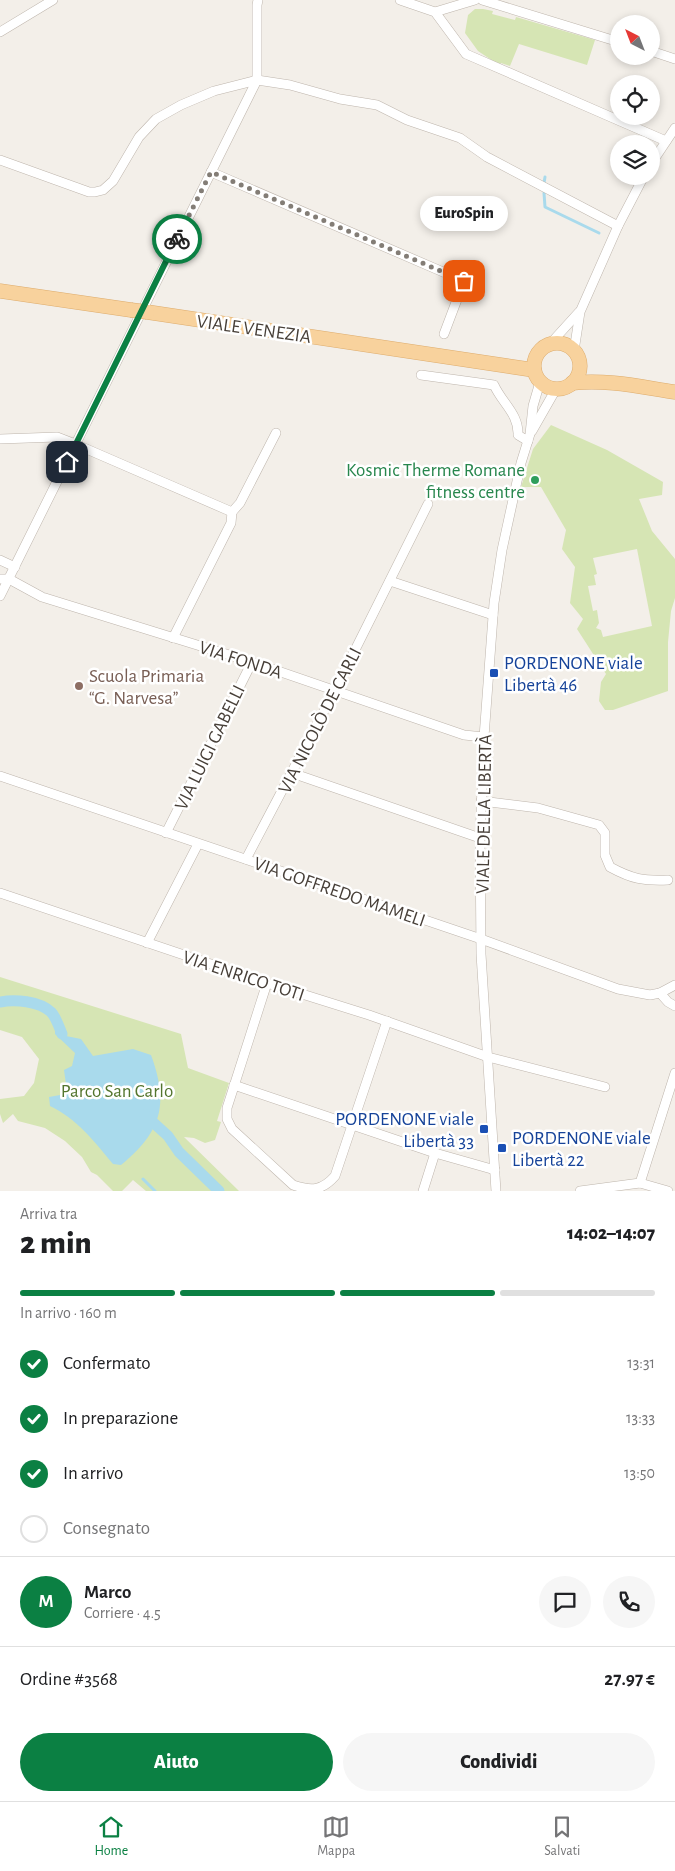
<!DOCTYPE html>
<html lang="it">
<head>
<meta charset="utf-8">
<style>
  body { margin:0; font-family:"Alegreya Sans",sans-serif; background:#f6f6f6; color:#202124; height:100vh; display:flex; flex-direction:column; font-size:19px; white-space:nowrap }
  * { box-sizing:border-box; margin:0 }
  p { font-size:16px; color:#757577 }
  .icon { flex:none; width:28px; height:28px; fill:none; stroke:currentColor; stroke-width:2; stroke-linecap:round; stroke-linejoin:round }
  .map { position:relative; height:1191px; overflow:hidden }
  .drawer { display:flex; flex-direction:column; background:#fff; flex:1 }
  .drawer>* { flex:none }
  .needle { width:32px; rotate:318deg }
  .controls { position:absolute; left:610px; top:15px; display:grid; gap:10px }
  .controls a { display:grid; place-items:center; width:50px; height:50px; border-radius:50%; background:#fff; box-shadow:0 2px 8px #0003; font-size:25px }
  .pin { position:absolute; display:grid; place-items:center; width:42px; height:42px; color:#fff; margin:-21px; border-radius:10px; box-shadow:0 2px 8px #0006 }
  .courier { position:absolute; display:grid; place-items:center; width:50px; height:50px; margin:-25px; border:4px solid #0b8043; border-radius:50%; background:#fff; color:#222; box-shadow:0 1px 6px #0007 }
  .bubble { position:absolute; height:35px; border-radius:18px; background:#fff; box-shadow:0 2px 8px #0003; font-size:16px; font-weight:800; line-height:35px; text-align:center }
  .headline em { font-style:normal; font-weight:800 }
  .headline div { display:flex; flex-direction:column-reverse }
  .headline { display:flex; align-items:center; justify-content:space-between; height:85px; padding:0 20px }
  h1 { font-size:32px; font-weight:800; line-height:38px }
  .bar { display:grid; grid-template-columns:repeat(4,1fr); gap:8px 5px; align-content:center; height:60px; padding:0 20px }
  .bar i { height:6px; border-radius:4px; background:#e0e0e0 }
  .bar .active { background:#0b8043 }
  .bar p { grid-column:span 4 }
  .line { display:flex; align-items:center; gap:12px; padding:0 20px; border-top:1px solid #e0e0e0 }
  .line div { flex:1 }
  .round { display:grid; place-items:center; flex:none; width:52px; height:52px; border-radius:26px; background:#f6f6f6 }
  ol { padding:0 20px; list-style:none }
  li { display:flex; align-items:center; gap:15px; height:55px }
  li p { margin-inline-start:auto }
  li .icon { padding:5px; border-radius:50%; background:#0b8043; color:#fff; stroke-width:4 }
  li:last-child { color:#757577 }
  li i { width:28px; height:28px; border:2px solid #e0e0e0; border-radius:50% }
  .button { display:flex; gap:10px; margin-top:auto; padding:10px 20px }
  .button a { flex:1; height:58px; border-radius:30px; background:#0b8043; color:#fff; font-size:20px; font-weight:800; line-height:58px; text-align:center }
  .button a+a { background:#f6f6f6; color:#202124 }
  .tabs { display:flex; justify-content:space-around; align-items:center; height:70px; border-top:1px solid #e0e0e0; background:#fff; font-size:14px; color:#757577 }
  .tabs a { display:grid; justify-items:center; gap:2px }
  .tabs .active { color:#0b8043 }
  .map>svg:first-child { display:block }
  .green { fill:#d6e5b4; fill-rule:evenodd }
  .water { fill:#a9daec }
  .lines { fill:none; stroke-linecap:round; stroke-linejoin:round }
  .stream { stroke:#a9daec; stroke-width:3 }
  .canal { stroke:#a9daec; stroke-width:11 }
  .street-casing { stroke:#beb5ac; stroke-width:10 }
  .primary-casing { stroke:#ddac6d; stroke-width:15 }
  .street { stroke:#fff; stroke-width:9 }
  .primary { stroke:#f8d29d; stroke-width:14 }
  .primary-bridge-casing { stroke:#ddac6d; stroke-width:15; stroke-linecap:butt }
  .primary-bridge { stroke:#f8d29d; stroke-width:14 }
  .done { stroke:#837d76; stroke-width:5; stroke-dasharray:0 9 }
  .route { stroke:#0b8043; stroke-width:6 }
  .leisure-dot { fill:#2e9e5b; stroke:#fff; stroke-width:2 }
  .transit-dot { fill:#1a4fb4; stroke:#fff; stroke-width:2 }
  .education-dot { fill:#8d6e63; stroke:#fff; stroke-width:2 }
  .labels { text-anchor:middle; stroke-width:5; stroke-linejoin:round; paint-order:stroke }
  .street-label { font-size:19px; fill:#473f38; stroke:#fff }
  .leisure-label { font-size:19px; fill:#27864d; stroke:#fff; text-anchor:end }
  .transit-label { font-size:19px; fill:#164399; stroke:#fff; text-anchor:start }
  .education-label { font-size:19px; fill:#785e54; stroke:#fff; text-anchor:start }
  .park-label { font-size:19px; fill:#53752e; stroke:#fff }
</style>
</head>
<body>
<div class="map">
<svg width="675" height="1191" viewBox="0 0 675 1191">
  <rect width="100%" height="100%" fill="#f3efe9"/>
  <!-- green -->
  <g class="green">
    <polygon points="475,9 483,9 493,11 492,14 515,20 516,17 595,40 587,65 519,44 510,66 501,63 499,65 478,51 465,33 468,15"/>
    <path d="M551 425 607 450 663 482 662 495 639 499 652 531 675 559V598L671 611 668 642V691L613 710H605L599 701 601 682 606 674 577 629 583 619 570 603 575 567 562 549 566 530 541 487H521L533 449ZM637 549 652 626 603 637 601 630 596 628 599 623 597 610 593 611 588 586 596 585 594 575 597 574 593 558Z"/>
    <polygon points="0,977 181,1034 188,1068 229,1083 217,1121 221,1122 215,1140 205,1143 194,1138 184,1137 239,1191 146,1191 133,1180 122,1191 113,1191 97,1175 91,1172 82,1157 65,1141 45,1128 18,1121 13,1114 3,1123 0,1114 0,1099 24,1096 34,1083 39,1059 22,1037 0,1030"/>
  </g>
  <!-- water -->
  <path class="water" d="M55 1014 61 1021 66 1036 81 1039 93 1056 133 1049 151 1055C169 1104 162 1131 121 1165L113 1164C94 1141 77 1119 50 1106L49 1097 60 1095 66 1084 64 1070 72 1066 75 1053 55 1034Z"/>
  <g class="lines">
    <!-- stream -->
    <g class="stream">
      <polyline points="544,183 545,177"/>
      <polyline points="544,193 545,207 599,233"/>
      <polyline points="143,1179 155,1191"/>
    </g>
    <!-- canal -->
    <g class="canal">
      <path d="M0 1002C15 999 39 1001 51 1012 56 1017 59 1027 62 1034"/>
      <polyline points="145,1115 168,1136 179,1152 219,1191"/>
    </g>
    <defs>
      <g id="street">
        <polyline points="400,0 435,12 466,54 666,141"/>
        <polyline points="482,0 619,42"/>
        <polyline points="435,12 475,0"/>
        <polyline points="0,32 53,0"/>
        <polyline points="651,51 675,59"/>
        <polyline points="0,160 89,192 95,192 103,190 113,181 139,137 156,119 181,105 214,91 257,80 290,85 340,99 377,105 407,120 460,138 487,157 618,226"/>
        <polyline points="651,164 675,128"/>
        <polyline points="211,172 464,281 444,334"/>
        <polyline points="550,344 579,312"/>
        <polyline points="574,351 580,312 618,226 644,176"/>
        <path d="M421 375 494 385C502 403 519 414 518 435L528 441"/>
        <polyline points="532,431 556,389"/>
        <polyline points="0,439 57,437 75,444 232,512 240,503 276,433"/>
        <polyline points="0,560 15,567"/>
        <polyline points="0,579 9,579 42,597 252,662 464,735 484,737"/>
        <polyline points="390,581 493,615"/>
        <polyline points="0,596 257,80 257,5 258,0"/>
        <polyline points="173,638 231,523 232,512"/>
        <polyline points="292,773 480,838"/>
        <polyline points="0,776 481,939 618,989 650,995 660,993 675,985"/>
        <path d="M481 801 538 808 599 825 605 833V855L610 867C632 879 643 881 668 880"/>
        <polyline points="166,833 252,662"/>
        <polyline points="246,859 335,690 428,504"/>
        <polyline points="0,893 267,983 369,1015 488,1057 605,1087"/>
        <polyline points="147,943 198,844"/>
        <path d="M267 983 227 1108V1119L232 1129 293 1185C311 1191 322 1191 335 1176L387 1021"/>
        <polyline points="660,993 668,1002 675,1006"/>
        <polyline points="234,1085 435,1153 495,1170"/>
        <polyline points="640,1183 675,1073"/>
        <polyline points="423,1191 435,1153"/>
        <polyline points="496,1191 481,954 480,838 484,737 494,603 502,550 521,463 530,434 533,406 540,382"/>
        <polyline points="580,1191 640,1183 668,1191"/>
      </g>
      <g id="primary">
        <polyline points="0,291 131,310"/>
        <polyline points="147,312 534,370"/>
        <circle cx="557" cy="366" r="23"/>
        <path d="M572 383C607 379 641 387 675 392"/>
      </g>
    </defs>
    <!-- street casing -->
    <use href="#street" class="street-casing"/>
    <!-- primary casing -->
    <use href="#primary" class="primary-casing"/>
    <!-- street -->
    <use href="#street" class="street"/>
    <!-- primary -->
    <use href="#primary" class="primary"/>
    <defs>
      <polyline id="primary-bridge" points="131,310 147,312"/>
    </defs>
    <!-- primary-bridge casing -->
    <use href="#primary-bridge" class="primary-bridge-casing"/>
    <!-- primary-bridge -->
    <use href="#primary-bridge" class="primary-bridge"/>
  </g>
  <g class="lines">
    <!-- done -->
    <polyline class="done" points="177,239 211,172 464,281"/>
    <!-- route -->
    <polyline class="route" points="67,462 177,239"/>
  </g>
  <!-- markers -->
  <circle class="leisure-dot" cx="535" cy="480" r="5"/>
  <g class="transit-dot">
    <rect x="489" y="668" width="10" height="10" rx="2.5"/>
    <rect x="479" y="1124" width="10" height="10" rx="2.5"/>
    <rect x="497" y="1143" width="10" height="10" rx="2.5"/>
  </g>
  <circle class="education-dot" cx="79" cy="686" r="5"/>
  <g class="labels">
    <!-- street labels -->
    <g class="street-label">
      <text transform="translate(254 328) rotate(8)" y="7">VIALE VENEZIA</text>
      <text transform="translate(241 659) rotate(18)" y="7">VIA FONDA</text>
      <text transform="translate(319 720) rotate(-63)" y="7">VIA NICOLÒ DE CARLI</text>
      <text transform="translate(209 747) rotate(-64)" y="7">VIA LUIGI GABELLI</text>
      <text transform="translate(483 814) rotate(-89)" y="7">VIALE DELLA LIBERTÀ</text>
      <text transform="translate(340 891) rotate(19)" y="7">VIA GOFFREDO MAMELI</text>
      <text transform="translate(244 975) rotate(18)" y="7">VIA ENRICO TOTI</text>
    </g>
    <!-- leisure labels -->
    <g class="leisure-label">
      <text x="525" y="476">Kosmic Therme Romane<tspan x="525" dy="22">fitness centre</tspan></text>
    </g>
    <!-- transit labels -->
    <g class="transit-label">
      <text x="504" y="669">PORDENONE viale<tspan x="504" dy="22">Libertà 46</tspan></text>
      <text x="474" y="1125" text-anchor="end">PORDENONE viale<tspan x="474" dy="22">Libertà 33</tspan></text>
      <text x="512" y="1144">PORDENONE viale<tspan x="512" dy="22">Libertà 22</tspan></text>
    </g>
    <!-- education labels -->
    <g class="education-label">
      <text x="89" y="682">Scuola Primaria<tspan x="89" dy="22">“G. Narvesa”</tspan></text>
    </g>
    <!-- park labels -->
    <g class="park-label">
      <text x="117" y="1097">Parco San Carlo</text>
    </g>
  </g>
</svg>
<div class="controls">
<a><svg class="needle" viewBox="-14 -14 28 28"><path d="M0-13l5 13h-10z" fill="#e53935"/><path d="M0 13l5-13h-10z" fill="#757577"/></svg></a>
<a><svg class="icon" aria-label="locate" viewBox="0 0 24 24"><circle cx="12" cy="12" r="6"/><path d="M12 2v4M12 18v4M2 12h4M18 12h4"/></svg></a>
<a><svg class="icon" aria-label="layers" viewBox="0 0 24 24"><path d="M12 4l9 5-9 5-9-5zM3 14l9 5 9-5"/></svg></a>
</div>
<div class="pin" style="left:464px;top:281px;background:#ea580c"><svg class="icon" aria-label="bag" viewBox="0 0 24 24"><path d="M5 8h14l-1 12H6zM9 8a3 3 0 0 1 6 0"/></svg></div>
<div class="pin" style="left:67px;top:462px;background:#1f2937"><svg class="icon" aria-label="home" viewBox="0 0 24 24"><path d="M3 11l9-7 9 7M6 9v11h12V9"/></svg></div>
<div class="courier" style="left:177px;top:239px"><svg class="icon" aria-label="bike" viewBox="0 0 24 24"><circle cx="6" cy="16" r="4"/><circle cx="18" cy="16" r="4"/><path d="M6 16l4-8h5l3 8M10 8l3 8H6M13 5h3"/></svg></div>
<div class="bubble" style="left:420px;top:196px;width:88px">EuroSpin</div>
</div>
<section class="drawer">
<div class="headline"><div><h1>2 min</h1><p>Arriva tra</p></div><em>14:02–14:07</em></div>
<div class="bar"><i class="active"></i><i class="active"></i><i class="active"></i><i></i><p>In arrivo · 160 m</p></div>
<ol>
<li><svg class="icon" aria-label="check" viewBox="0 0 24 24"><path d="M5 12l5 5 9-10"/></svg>Confermato<p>13:31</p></li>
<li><svg class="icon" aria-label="check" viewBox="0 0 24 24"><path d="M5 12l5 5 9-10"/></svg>In preparazione<p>13:33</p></li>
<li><svg class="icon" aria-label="check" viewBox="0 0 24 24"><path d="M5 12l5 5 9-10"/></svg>In arrivo<p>13:50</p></li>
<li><i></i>Consegnato</li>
</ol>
<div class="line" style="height:90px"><b class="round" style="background:#0b8043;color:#fff">M</b><div><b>Marco</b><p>Corriere · 4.5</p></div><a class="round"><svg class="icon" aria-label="chat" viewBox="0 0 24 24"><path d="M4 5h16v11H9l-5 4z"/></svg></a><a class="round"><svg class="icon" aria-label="phone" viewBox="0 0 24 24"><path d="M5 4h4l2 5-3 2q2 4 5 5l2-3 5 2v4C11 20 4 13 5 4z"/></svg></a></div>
<div class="line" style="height:65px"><div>Ordine #3568</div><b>27.97 €</b></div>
<div class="button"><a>Aiuto</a><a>Condividi</a></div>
</section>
<nav class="tabs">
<a class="active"><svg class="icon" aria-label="home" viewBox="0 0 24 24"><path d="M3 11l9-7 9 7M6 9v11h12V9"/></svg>Home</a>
<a><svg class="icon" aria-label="map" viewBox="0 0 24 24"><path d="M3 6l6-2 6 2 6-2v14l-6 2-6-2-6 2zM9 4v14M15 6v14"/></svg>Mappa</a>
<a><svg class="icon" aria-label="saved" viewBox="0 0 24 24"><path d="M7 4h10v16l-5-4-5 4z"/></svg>Salvati</a>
</nav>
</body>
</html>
